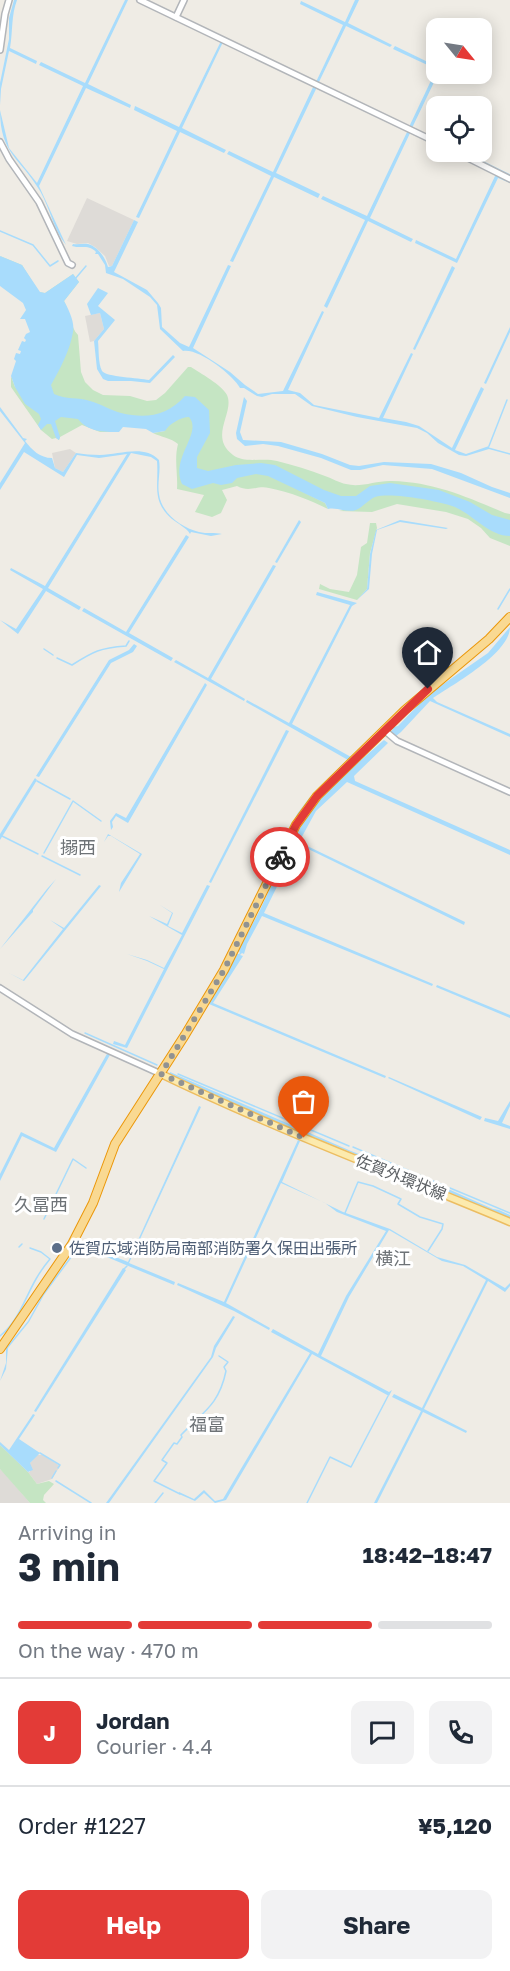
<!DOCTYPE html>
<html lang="en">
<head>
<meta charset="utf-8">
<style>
  body { margin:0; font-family:"Golos Text","Noto Sans JP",sans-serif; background:#f2f2f3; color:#1f2937; height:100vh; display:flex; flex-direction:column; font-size:22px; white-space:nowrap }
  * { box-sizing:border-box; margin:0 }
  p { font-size:20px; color:#747a83 }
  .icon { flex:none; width:33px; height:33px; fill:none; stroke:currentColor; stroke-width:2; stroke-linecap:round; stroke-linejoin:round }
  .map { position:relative; height:1503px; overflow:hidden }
  .drawer { display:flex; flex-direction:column; background:#fff; flex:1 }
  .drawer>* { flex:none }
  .needle { width:39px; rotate:120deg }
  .buttons { position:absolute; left:426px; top:18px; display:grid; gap:12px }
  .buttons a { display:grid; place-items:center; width:66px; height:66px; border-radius:12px; background:#fff; box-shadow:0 3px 15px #0003; font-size:30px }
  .pin { position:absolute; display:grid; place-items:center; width:51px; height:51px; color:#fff; margin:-62px -26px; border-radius:50% 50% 50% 0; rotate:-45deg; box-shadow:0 0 6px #0007 }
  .pin .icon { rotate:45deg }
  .courier { position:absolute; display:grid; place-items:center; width:60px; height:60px; margin:-30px; border:4px solid #e33b37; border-radius:50%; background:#fff; color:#222; box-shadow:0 2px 8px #0007 }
  .summary em { font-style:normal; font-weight:700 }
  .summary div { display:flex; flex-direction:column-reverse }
  .summary { display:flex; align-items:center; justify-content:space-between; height:102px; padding:0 18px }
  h1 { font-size:39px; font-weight:700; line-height:45px }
  .bar { display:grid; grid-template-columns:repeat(4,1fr); gap:9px 6px; align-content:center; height:72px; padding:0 18px }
  .bar i { height:8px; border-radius:4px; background:#e0e1e3 }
  .bar .selected { background:#e33b37 }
  .bar p { grid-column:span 4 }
  .line { display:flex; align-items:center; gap:15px; padding:0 18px; border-top:2px solid #e0e1e3 }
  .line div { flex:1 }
  .round { display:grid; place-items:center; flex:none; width:63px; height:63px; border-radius:12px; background:#f2f2f3 }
  .action { display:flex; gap:12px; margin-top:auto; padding:12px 18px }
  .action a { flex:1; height:69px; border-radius:12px; background:#e33b37; color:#fff; font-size:24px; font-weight:700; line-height:69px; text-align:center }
  .action a+a { background:#f2f2f3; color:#1f2937 }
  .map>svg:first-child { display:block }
  .industrial { fill:#dedbd7 }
  .green { fill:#c5e5c3 }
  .water { fill:#a8dcfc }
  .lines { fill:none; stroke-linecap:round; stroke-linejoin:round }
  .stream { stroke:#a8dcfc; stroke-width:1.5 }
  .secondary-casing { stroke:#b2b5b9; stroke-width:8 }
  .primary-casing { stroke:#ecbd61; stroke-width:9 }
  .highway-casing { stroke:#eb9709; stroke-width:10 }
  .secondary { stroke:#fff; stroke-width:5 }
  .primary { stroke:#fceaad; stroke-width:6 }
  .highway { stroke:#f9d992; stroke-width:8 }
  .done { stroke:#909292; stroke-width:6; stroke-dasharray:0 10.8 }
  .route { stroke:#e33b37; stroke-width:8 }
  .service-dot { fill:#5c6f8a; stroke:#fff; stroke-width:2 }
  .labels { text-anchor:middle; stroke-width:6; stroke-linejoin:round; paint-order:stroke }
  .street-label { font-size:16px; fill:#5d6165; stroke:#fff }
  .service-label { font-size:16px; fill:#4e5e75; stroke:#fff; text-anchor:start }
  .neighbourhood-label { font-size:18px; fill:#6e7377; stroke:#fff }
</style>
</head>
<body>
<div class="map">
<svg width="510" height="1503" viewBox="0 0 510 1503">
  <rect width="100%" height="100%" fill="#efece5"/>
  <!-- industrial -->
  <g class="industrial">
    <polygon points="87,198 134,220 112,266 109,266 105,256 95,247 88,243 77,244 67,241"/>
    <polygon points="100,313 104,329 94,341 90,342 85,316"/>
    <polygon points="70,449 76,453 63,472 55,468 52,453"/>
    <polygon points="37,1455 43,1455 60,1466 52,1479 37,1484 28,1472 30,1472 30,1463"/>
    <polygon points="0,1469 5,1474 30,1503 0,1503"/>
  </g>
  <!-- green -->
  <g class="green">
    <path d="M0 256 22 265 39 292 45 293 73 274 79 282 64 301C70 312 70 327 78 335L81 372 85 382 93 390 103 395 130 396 147 401 156 400 165 393 188 367H191C200 373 222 385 227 395 235 413 208 436 233 455 245 464 263 457 277 461 293 465 310 470 325 476 332 478 339 483 346 484 361 488 377 480 392 481 434 482 467 497 505 513L510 514V525L469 504 391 486 357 498 343 501 275 468 205 475 193 467 207 411 149 422 41 397 44 301Z"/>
    <polygon points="11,376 15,387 119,432 100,432 82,425 60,437 59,440 56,438 52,439 41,430 11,387"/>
    <path d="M186 412 199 419 183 479 258 472 270 475 325 503 328 509C310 500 290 492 269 488 257 485 250 493 237 486L222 490 227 500 221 513 212 517 195 512 204 495 177 489C178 474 174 459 178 444 171 438 161 437 153 433L165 431V424Z"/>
    <polygon points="385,492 447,502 510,533 510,546 490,538 481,528 468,519 446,512 397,504 372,512 339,511 353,508 372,497"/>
    <polygon points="370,523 376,523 377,528 370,553 367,589 357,600 319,589 320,584 330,589 349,592 357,575 361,547 367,543"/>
    <polygon points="0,1445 28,1472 37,1484 49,1481 54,1484 44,1495 43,1500 46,1503 30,1503 0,1469"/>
  </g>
  <!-- water -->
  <g class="water">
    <path d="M14 0H17C11 16 13 31 10 48L37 61 36 64 9 51 1 89 0 105V83L9 39V18Z"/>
    <path d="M125 0H128L88 84 131 105 130 108 86 88 39 186 66 245C54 231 50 208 40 191 21 158 0 155 0 110L9 148 37 183 83 86 39 65 41 62 85 83Z"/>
    <polygon points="355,0 359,0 348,23 392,45 390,47 346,26 318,84 316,82 343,25 300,4 301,1 345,22"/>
    <polygon points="221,41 223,42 182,128 226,150 224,153 180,132 139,218 136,217 177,131 134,110 135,106 179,127"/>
    <polygon points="395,46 436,66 436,69 393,49"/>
    <polygon points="436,70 436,74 438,74 412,128 409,127"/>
    <polygon points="314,85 317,87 276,173 320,194 318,198 274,177 233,262 230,261 271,176 227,154 229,151 273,172"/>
    <polygon points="408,130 411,131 370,218 413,239 411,242 368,221 327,308 324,306 365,220 321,199 323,196 367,216"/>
    <polygon points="496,174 510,181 510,183 498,178 457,263 415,243 416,240 456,259"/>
    <path d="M134 220 138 222 114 272 147 290 158 303 161 308 162 327 180 343 189 347 228 265 231 266 193 348 230 372 245 385 258 394 283 391 322 311 324 312 288 390 300 393 314 405 379 418 411 353 413 354 383 418 406 422 419 426 452 448 481 387 484 389 455 450 466 454 489 446V449L466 456 459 455 438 443 427 433 417 428 357 417 312 406 295 394H272L262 397 257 396 244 388H240C233 375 199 348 183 351L160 329 157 305 150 297 123 279 106 273 105 265 98 254H95L96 252C88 244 81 249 72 246L73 244C78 245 83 243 88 244 98 247 105 257 108 267L112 266Z"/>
    <path d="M0 256 22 265 40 292 45 293 73 274 79 282 64 301C69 310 75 323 73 332 70 350 60 369 51 385L54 394C66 400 78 397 90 401 101 404 110 410 121 413 146 419 167 416 185 396L195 397 209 410 210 433 197 457V468L208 471 236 465 261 463 275 465 324 490 341 496H356L370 486 390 483 439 490 470 502 492 515 510 520V536C487 536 471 511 449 505 432 500 390 492 375 497 368 500 363 507 356 510 347 513 337 507 328 509L325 503 268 476 256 474 237 478 232 483 221 485 213 483 192 489 182 484C170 458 203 433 189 417 181 417 169 424 165 431L153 433 146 429 123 427 119 432C104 432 88 432 78 419L61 417 55 421 60 437 59 440 56 438 51 424H47L41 430 38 425 41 419 39 414 25 404 15 387 11 376 16 361 14 359 16 353 20 354 21 351 18 350 22 341 25 342 26 340 24 338 26 334 30 332 25 319H20L26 310 23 303 0 286Z"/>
    <polygon points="452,266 455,268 415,350 413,349"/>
    <path d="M98 288 108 293 98 306 115 320 98 341C99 350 98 363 102 371 106 377 139 378 149 380L173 355 175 357 150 383 131 381H108L103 379 97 369 94 341 104 329 100 313 91 315 87 304Z"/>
    <polygon points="510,327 510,332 486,384 484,383"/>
    <polygon points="244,397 247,401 240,432 243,440 281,442 322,454 350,465 359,466 384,462 431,464 461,473 492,487 510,493 510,498 432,469 383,465 360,470 351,470 321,458 278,446 263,444 245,446 237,439 236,433"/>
    <path d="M0 407 23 438 27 439 25 441C32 450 40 458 52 458L55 468 63 472 76 453C83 454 92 455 100 455 119 455 144 444 159 460 161 471 157 483 159 494 161 513 182 528 199 532 207 534 215 532 222 534L211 536 191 532 190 534C187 528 178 524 172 519 151 501 159 485 157 461L151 457 131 453 48 588 81 607 79 610 46 591 18 634 0 620 16 629 43 589 10 570 11 568 45 586 127 454 99 458 77 455 64 477 24 452 0 490V483L25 443 0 411Z"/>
    <polygon points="299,520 301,522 277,563 275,562"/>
    <polygon points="400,520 448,528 446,529 400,522 377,530 372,554 369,589 357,600 367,589 370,554 376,530"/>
    <polygon points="186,535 189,537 129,633 173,658 171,661 82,611 84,608 126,632"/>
    <polygon points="273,565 276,566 211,679 245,699 244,701 174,662 176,660 208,678"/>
    <polygon points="317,592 357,603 352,606 292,724 351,757 348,760 246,702 247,700 289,723 350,605 316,595"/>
    <path d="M510 627C510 653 454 684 433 698L437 702 510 734V737L430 701 401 732 396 736 391 732 394 727 398 726 429 694 488 653Z"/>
    <polygon points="134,644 137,646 133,652 111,663 39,777 36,776 109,660 129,650"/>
    <polygon points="205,683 207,685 128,823 116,816 112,822 113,827 111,830 110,821 116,813 126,818"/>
    <polygon points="286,730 289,731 211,883 209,882"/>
    <polygon points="384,740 388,743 354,776 355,781 510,850 510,855 347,782 316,811 299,842 465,922 464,925 298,844 264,913 433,984 432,986 262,916 247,944 244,954 242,953 240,955 243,956 213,1003 386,1076 385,1078 209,1004 237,954 239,954 240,952 238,951 260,910 290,845 309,813 319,800 346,773"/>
    <polygon points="35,778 37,780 0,840 0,834"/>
    <polygon points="108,834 142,854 119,892 121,883 140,854 111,836 108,836 104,842"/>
    <polygon points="56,879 33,910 33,912 47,918 33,912 31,914 0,949 47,889"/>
    <polygon points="99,885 101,886 24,981 9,973 23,980 63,929 50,920 64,928"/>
    <polygon points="207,885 210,886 127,1048 113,1044 114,1041 125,1045 164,969 147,961 127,954 147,960 164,968 182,935 149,916 167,924 172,913 160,905 173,913 168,926 182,933"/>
    <polygon points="437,985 510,1015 510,1018 436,987"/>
    <polygon points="108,1052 111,1053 56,1152 22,1136 0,1181 0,1174 21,1132 54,1148"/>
    <polygon points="170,1072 351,1151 428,1180 493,1209 499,1210 510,1215 510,1219 444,1190 257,1114 169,1075"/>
    <polygon points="389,1077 482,1117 480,1120 388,1078"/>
    <polygon points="510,1101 510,1106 502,1123 510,1126 510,1129 484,1121 485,1118 498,1121"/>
    <polygon points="199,1106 201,1107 129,1263 175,1282 174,1285 78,1245 81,1243 128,1262"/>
    <polygon points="298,1140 300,1141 282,1182 343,1212 390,1229 437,1257 465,1265 505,1288 510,1283 510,1286 505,1292 488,1281 424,1409 467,1431 466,1433 423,1412 377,1503 374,1503 421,1411 392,1397 394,1394 422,1408 486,1280 463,1266 442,1261 389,1230 349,1297 321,1356 389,1392 392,1390 389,1396 312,1354 226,1500 215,1503 204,1493 195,1501 179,1494 179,1492 194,1499 204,1490 215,1501 223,1499 310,1353 271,1332 273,1329 318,1354 346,1296 386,1231 337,1212 325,1203 281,1183 226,1303 270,1328 269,1330 234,1311 177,1285 178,1283 224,1302"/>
    <polygon points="76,1249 78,1249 44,1295 29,1322 8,1348 6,1369 0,1381 6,1363 6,1348 28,1321 43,1294"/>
    <polygon points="123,1268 126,1270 36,1412 34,1411"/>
    <polygon points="233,1316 235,1317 216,1348 213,1357 109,1503 106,1503 211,1357 214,1346"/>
    <polygon points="33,1414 35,1415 19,1439 40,1453 30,1463 33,1470 28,1472 0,1445 0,1442 9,1450"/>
  </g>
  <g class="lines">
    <!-- stream -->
    <g class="stream">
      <polyline points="463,152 510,175"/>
      <polyline points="0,231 33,245 50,266 58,261"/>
      <polyline points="75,279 86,266"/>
      <polyline points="489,446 507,400"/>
      <polyline points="488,448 510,454"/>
      <polyline points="498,609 510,589"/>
      <polyline points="44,649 53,655"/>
      <path d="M57 658 72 665C94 651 100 648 126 646L129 641"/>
      <polyline points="37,781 70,799"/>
      <polyline points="2,836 38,854"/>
      <polyline points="44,853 73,801 101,821"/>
      <polyline points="42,856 80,875"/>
      <polyline points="258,893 298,814 311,797 345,763"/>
      <polyline points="85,1033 157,1065"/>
      <polyline points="178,1074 349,1146"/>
      <polyline points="353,1147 447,1187"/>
      <polyline points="450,1188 510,1213"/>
      <polyline points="345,1213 358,1182 373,1186 401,1199 398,1204 420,1217 443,1224 442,1229 428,1251"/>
      <polyline points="44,1219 73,1159 86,1168"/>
      <polyline points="19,1247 22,1244"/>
      <polyline points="77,1249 79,1246"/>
      <polyline points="124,1269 127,1266"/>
      <path d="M0 1336C18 1322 25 1298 36 1279 40 1272 45 1265 50 1259L41 1252 30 1248"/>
      <polyline points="40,1453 60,1465 58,1468"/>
      <polyline points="52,1478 56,1471"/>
      <polyline points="56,1481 91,1503"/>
      <path d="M180 1494 154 1481 167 1463 162 1460 174 1443 177 1444 182 1437 181 1435C203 1412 219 1405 226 1371L224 1367 228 1362 219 1356"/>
      <polyline points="155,1503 163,1493"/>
      <polyline points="307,1503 330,1457 351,1467 388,1396"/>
    </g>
    <defs>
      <g id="secondary">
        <polyline points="140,0 436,142"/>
        <polyline points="176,17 184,0"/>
        <polyline points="0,50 5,14 9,0"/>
        <polyline points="0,142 9,159 39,202 68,263 72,265"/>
        <polyline points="456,152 510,179"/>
        <polyline points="384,730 397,741 510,792"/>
        <polyline points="0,988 72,1034 161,1074"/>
      </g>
      <path id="primary" d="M161 1074C275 1129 393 1173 510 1222"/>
      <polyline id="highway" points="0,1349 72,1244 93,1203 115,1144 185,1035 224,970 296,825 317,796 405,710 489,639 510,617"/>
    </defs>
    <!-- secondary casing -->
    <use href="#secondary" class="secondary-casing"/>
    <!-- primary casing -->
    <use href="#primary" class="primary-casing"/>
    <!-- highway casing -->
    <use href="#highway" class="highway-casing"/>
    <!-- secondary -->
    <use href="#secondary" class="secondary"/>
    <!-- primary -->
    <use href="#primary" class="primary"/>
    <!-- highway -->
    <use href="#highway" class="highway"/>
  </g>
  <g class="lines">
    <!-- done -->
    <polyline class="done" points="280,857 224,970 161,1074 304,1138"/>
    <!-- route -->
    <polyline class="route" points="280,857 296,825 317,796 428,689"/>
  </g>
  <!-- markers -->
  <circle class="service-dot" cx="57" cy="1248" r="6"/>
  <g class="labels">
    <!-- street labels -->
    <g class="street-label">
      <text transform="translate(401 1177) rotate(22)" y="6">佐賀外環状線</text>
    </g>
    <!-- service labels -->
    <g class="service-label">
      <text x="69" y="1254">佐賀広域消防局南部消防署久保田出張所</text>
    </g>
    <!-- neighbourhood labels -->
    <g class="neighbourhood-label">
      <text x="78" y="854">搦西</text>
      <text x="41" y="1211">久冨西</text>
      <text x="393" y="1265">横江</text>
      <text x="207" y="1431">福富</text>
    </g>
  </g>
</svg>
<div class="buttons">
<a><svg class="needle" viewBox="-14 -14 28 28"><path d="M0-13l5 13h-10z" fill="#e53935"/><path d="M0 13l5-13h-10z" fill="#747a83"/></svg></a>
<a><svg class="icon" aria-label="locate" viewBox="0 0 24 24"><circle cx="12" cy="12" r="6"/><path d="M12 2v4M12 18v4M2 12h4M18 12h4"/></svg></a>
</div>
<div class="pin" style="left:304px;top:1138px;background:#ea580c"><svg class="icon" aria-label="bag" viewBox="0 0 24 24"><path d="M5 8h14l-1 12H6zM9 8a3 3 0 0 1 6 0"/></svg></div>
<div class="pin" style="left:428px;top:689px;background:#1f2937"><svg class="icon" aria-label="home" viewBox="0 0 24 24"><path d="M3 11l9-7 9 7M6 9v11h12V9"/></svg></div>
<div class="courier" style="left:280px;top:857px"><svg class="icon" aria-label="bike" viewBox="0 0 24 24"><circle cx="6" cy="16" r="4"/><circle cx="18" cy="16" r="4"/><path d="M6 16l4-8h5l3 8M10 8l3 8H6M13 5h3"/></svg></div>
</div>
<section class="drawer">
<div class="summary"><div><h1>3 min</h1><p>Arriving in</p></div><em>18:42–18:47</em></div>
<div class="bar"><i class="selected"></i><i class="selected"></i><i class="selected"></i><i></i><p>On the way · 470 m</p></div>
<div class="line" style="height:108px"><b class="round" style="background:#e33b37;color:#fff">J</b><div><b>Jordan</b><p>Courier · 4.4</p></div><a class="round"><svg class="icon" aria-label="chat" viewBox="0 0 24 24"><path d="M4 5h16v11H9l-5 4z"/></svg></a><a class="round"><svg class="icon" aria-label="phone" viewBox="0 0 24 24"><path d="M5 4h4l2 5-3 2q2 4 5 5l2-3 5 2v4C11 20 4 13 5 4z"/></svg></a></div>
<div class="line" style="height:78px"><div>Order #1227</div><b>¥5,120</b></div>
<div class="action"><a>Help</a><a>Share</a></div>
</section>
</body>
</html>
